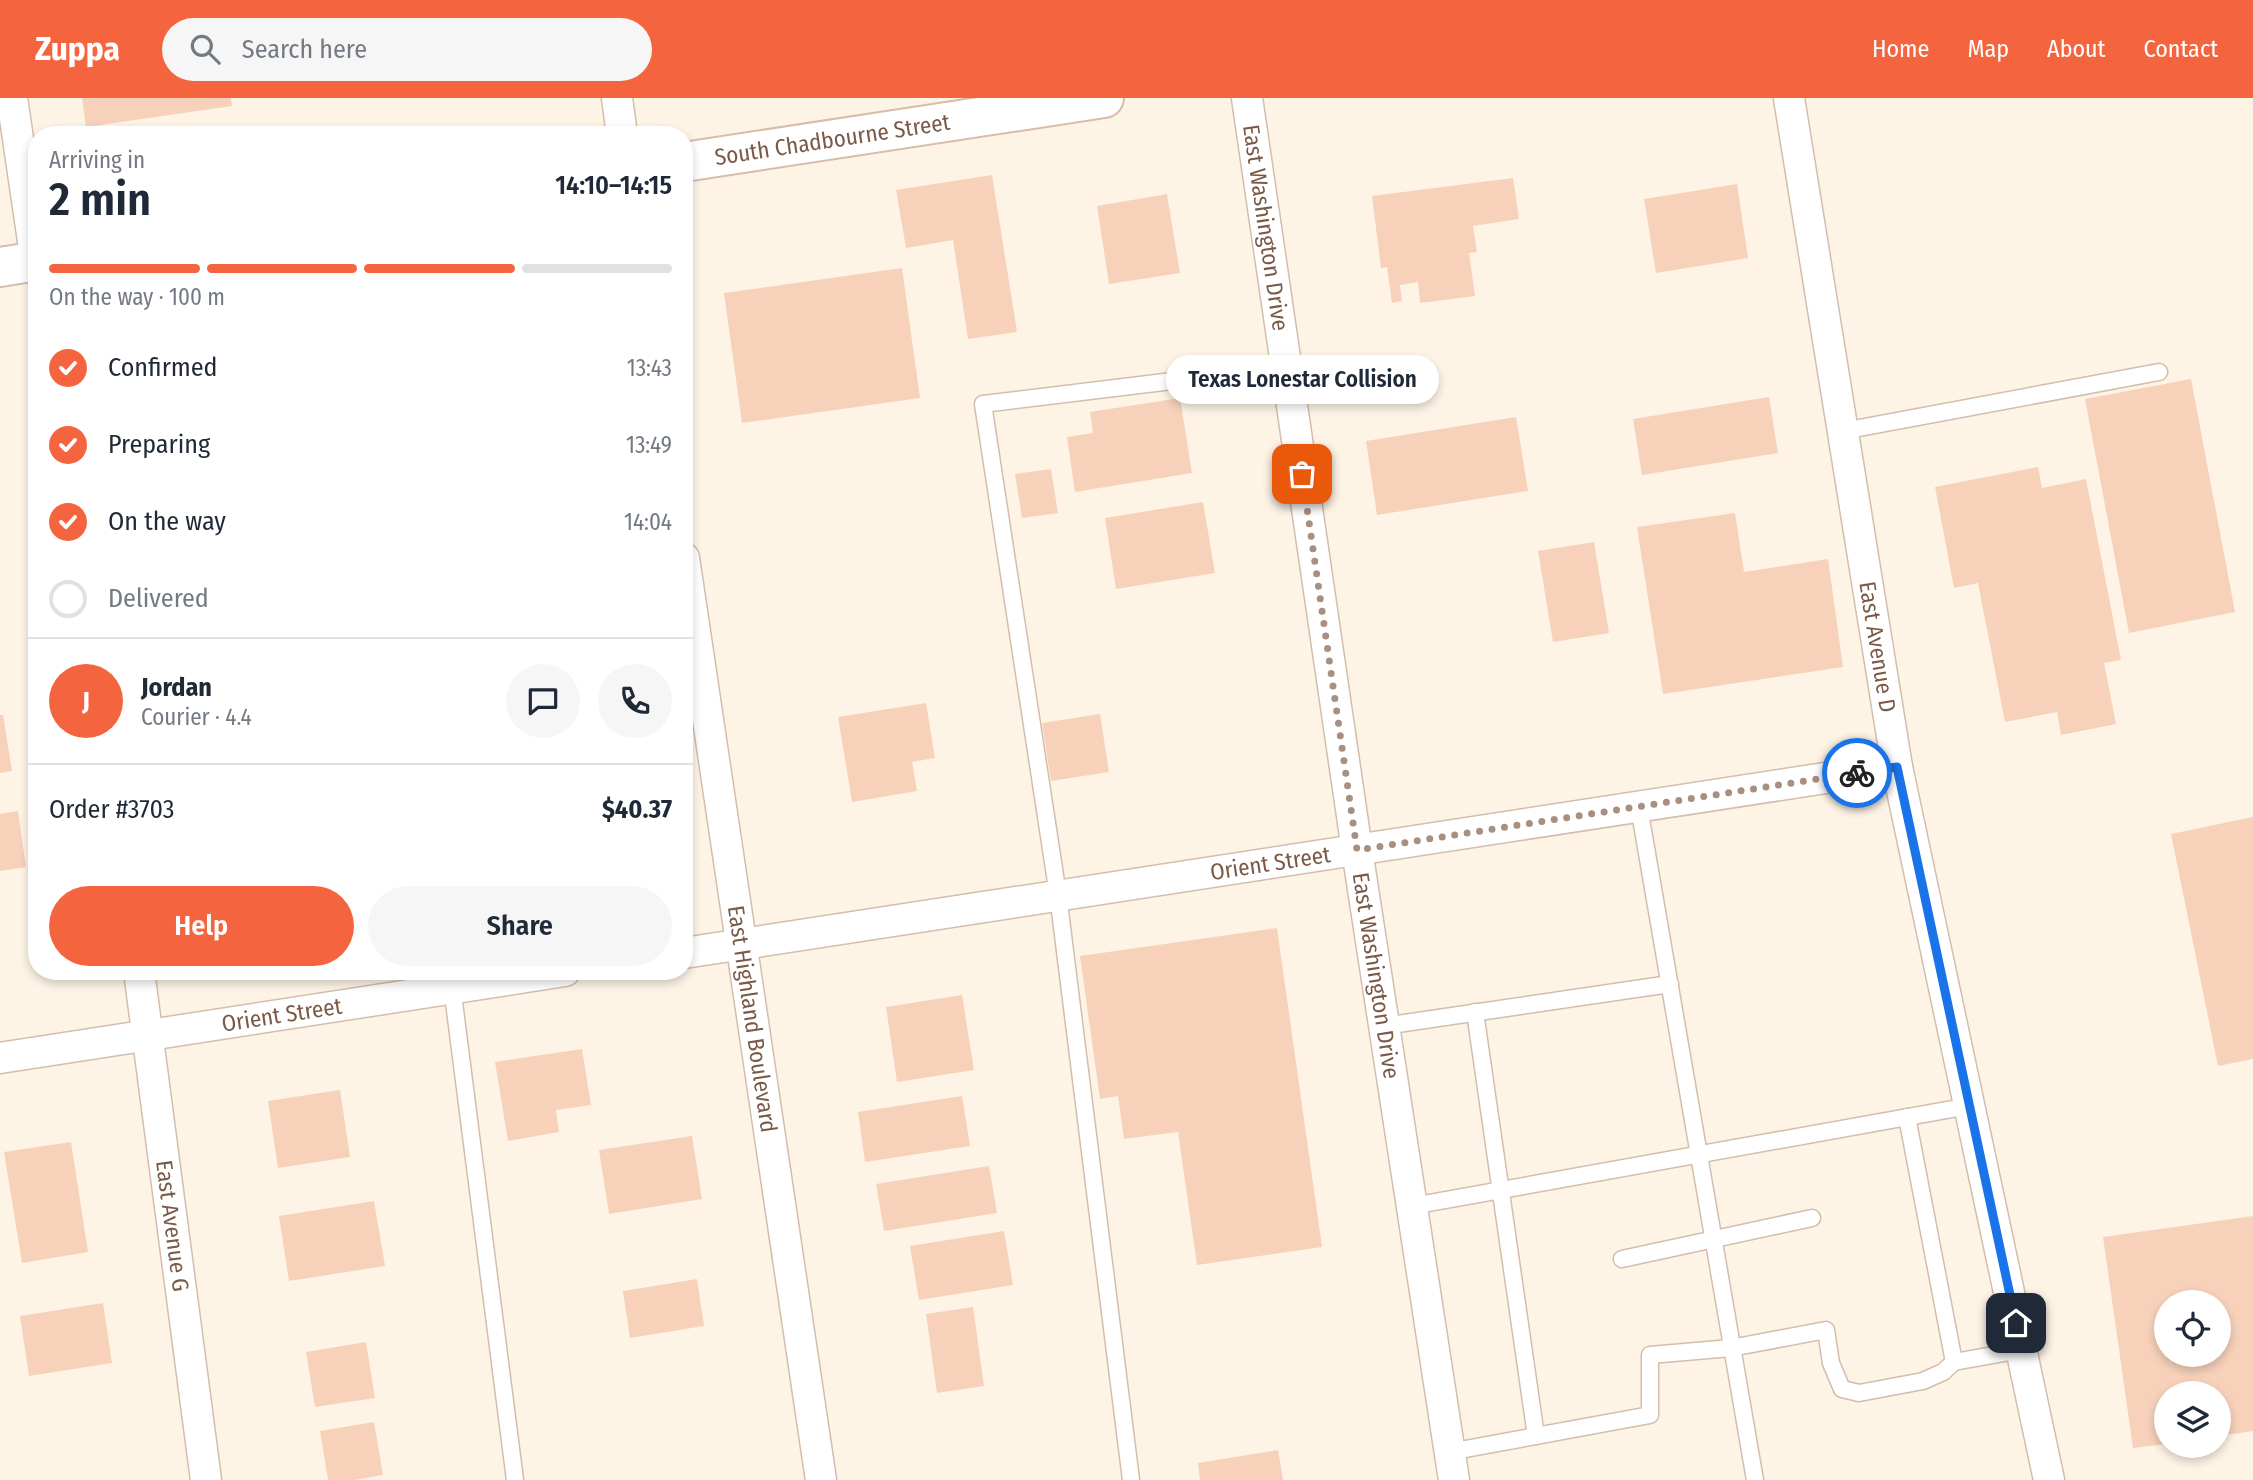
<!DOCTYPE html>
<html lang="en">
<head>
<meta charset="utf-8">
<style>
  body { margin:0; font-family:"Fira Sans Condensed",sans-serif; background:#f6f6f7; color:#1f2937; height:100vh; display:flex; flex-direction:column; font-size:26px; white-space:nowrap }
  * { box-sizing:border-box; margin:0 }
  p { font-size:23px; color:#747a83 }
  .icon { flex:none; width:38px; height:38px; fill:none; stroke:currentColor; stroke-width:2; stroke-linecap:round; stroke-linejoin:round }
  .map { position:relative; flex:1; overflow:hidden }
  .panel { position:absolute; left:28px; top:28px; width:665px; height:854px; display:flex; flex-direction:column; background:#fff; border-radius:28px; box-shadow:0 4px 10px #0003 }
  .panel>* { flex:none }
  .buttons { position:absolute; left:2154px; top:1192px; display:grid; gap:14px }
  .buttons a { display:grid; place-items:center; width:77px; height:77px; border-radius:50%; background:#fff; box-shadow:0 4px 10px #0003; font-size:35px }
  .pin { position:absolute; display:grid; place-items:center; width:60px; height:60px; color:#fff; margin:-30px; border-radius:14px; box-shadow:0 4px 10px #0006 }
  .courier { position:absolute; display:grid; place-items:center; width:70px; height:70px; margin:-35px; border:5px solid #1a73e8; border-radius:50%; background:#fff; color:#222; box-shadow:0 2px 9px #0007 }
  .bubble { position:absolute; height:49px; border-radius:24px; background:#fff; box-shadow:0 4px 10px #0003; font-size:23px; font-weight:600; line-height:49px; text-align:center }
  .summary em { font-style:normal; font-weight:600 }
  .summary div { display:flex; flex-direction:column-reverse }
  .summary { display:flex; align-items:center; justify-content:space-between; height:119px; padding:0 21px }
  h1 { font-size:46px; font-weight:600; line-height:52px }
  .bar { display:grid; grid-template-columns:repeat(4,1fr); gap:10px 7px; align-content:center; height:84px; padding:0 21px }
  .bar i { height:9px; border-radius:5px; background:#e0e1e3 }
  .bar .current { background:#f4643f }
  .bar p { grid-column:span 4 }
  .line { display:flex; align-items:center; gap:18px; padding:0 21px; border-top:2px solid #e0e1e3 }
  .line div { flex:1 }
  .round { display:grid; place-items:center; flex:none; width:74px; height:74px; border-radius:37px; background:#f6f6f7 }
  ol { padding:0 21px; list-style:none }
  li { display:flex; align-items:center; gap:21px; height:77px }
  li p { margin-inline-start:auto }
  li .icon { padding:7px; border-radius:50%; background:#f4643f; color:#fff; stroke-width:4 }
  li:last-child { color:#747a83 }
  li i { width:38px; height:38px; border:4px solid #e0e1e3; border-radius:50% }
  .cta { display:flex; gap:14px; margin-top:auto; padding:14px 21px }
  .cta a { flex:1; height:80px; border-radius:42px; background:#f4643f; color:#fff; font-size:28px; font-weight:600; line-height:80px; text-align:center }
  .cta a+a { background:#f6f6f7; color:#1f2937 }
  header { display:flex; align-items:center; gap:42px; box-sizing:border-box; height:98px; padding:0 35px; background:#f4643f; color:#fff }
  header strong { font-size:33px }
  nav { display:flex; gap:38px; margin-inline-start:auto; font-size:24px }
  .search { width:490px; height:63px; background:#f6f6f7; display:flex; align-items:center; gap:18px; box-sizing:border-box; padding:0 24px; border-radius:38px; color:#747a83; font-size:26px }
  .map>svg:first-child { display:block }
  .building { fill:#f7d1ba; fill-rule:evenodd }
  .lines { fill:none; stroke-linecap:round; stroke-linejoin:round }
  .service-casing { stroke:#d4bdad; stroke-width:19 }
  .minor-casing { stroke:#d4bdad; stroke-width:33 }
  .secondary-casing { stroke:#d8bda9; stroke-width:42 }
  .service { stroke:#fff; stroke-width:16 }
  .minor { stroke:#fff; stroke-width:30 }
  .secondary { stroke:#fff; stroke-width:38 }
  .done { stroke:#a98f7f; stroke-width:7; stroke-dasharray:0 12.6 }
  .route { stroke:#1a73e8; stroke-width:9 }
  .labels { text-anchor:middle; stroke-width:5; stroke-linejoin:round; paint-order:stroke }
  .street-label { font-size:23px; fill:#7b5947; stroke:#fff8ee }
</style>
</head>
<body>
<header>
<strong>Zuppa</strong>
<div class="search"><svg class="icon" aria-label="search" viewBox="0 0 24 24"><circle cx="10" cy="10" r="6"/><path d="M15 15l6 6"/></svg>Search here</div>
<nav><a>Home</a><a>Map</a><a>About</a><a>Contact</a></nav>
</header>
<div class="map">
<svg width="2253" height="1382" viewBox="0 0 2253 1382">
  <rect width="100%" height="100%" fill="#fef4e6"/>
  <!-- building -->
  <g class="building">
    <polygon points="82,0 231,0 232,8 86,29"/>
    <polygon points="992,77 1017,234 968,241 953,142 906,150 896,92"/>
    <polygon points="1513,80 1519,121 1473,128 1477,154 1469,155 1475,198 1420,205 1418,184 1400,187 1402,203 1392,205 1387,169 1381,170 1372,98"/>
    <polygon points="1737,86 1748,160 1656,175 1644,101"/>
    <polygon points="1167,96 1180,175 1109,186 1097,108"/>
    <polygon points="902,170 920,300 742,325 724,195"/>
    <polygon points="2191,281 2235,514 2129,535 2085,301"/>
    <polygon points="1769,299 1778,355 1642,377 1633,321"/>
    <polygon points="1180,300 1192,375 1075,394 1067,339 1093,335 1090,314"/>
    <polygon points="1516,319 1528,393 1377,417 1366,343"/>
    <polygon points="2038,369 2042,390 2086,381 2121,562 2104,565 2116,626 2061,637 2057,614 2005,624 1978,485 1954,490 1935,389"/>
    <polygon points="1051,371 1058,415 1022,420 1015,376"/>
    <polygon points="1203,404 1215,475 1116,491 1105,420"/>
    <polygon points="1735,415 1744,474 1828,461 1843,569 1663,596 1637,429"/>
    <polygon points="1594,444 1609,535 1553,544 1538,453"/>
    <polygon points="926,605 935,660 912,664 917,693 852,704 838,619"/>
    <polygon points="1100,616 1109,674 1051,683 1042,625"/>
    <polygon points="0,617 3,617 12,673 0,675"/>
    <polygon points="18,713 26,769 0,773 0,716"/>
    <polygon points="2253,719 2253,961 2218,968 2171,736"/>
    <polygon points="1277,830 1322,1149 1197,1167 1178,1034 1124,1041 1118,998 1100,1001 1080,858"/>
    <polygon points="962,897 974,972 897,984 886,909"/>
    <polygon points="582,951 591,1007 556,1012 559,1034 508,1043 495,964"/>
    <polygon points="340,992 350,1059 278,1070 268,1003"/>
    <polygon points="962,998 970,1048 865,1064 858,1014"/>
    <polygon points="692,1038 702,1101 609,1116 599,1052"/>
    <polygon points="71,1044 88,1154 22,1165 4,1054"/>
    <polygon points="989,1068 997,1115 884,1133 876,1086"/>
    <polygon points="374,1103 385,1168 289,1183 279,1118"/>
    <path d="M2253 1118V1333L2219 1338V1295H2166V1346L2133 1350 2103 1139ZM2166 1204H2219V1256H2166Z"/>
    <polygon points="1004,1133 1013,1187 919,1202 910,1148"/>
    <polygon points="697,1181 704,1228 630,1240 623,1193"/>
    <polygon points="103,1205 112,1265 29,1278 20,1218"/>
    <polygon points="973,1209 984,1288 937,1295 926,1216"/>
    <polygon points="366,1244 375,1300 315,1309 306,1254"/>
    <polygon points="374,1324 383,1377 354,1382 328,1382 320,1333"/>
    <polygon points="1278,1352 1283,1382 1200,1382 1198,1365"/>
  </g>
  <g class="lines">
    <defs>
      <g id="service">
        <polyline points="1843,333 2159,274"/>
        <polyline points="1639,709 1755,1382"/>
        <polyline points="450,873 515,1382"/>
        <polyline points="1475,914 1536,1338"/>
        <polyline points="1384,928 1670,886"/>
        <polyline points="1412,1108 1969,1008"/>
        <polyline points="1622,1161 1812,1120"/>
        <polyline points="1954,1264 2021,1252"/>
        <polyline points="1449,1354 1650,1317 1650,1257 1731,1250 1826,1232 1831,1265 1842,1291 1859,1295 1923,1283 1943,1274 1954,1264 1907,1019"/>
        <polyline points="1131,1382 1058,797 983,306 1287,269"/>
      </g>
      <g id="minor">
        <polyline points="12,0 37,170"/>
        <polyline points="617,0 622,37"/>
        <path id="s1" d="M1247 0 1357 752 1454 1382"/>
        <path id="s2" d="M1789 0 1897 669 2049 1382"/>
        <path id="s3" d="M684 460 821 1382"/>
        <path id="s4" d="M684 855 1897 669"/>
        <path id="s5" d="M139 873 206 1382"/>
        <path id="s6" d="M0 960 565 873"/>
      </g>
      <g id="secondary">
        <path id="s7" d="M684 64 1104 0"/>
        <polyline points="0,169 37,163"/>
      </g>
    </defs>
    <!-- service casing -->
    <use href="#service" class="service-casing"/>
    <!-- minor casing -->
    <use href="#minor" class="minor-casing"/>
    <!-- secondary casing -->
    <use href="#secondary" class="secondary-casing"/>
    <!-- service -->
    <use href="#service" class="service"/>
    <!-- minor -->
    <use href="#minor" class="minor"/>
    <!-- secondary -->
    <use href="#secondary" class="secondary"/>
  </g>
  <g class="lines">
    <!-- done -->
    <polyline class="done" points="1302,376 1357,752 1857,675"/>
    <!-- route -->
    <polyline class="route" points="1857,675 1897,669 2016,1225"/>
  </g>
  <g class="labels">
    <!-- street labels -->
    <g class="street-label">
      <text dy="8" stroke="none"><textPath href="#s7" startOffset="150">South Chadbourne Street</textPath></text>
      <text dy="8" stroke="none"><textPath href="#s1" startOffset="131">East Washington Drive</textPath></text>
      <text dy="8" stroke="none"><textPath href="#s2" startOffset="556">East Avenue D</textPath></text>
      <text dy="8" stroke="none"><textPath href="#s4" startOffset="593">Orient Street</textPath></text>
      <text dy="8" stroke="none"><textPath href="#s1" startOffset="887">East Washington Drive</textPath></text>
      <text dy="8" stroke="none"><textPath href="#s6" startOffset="285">Orient Street</textPath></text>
      <text dy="8" stroke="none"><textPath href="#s3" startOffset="466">East Highland Boulevard</textPath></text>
      <text dy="8" stroke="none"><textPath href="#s5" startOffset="257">East Avenue G</textPath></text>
    </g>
  </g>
</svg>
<div class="buttons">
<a><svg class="icon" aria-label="locate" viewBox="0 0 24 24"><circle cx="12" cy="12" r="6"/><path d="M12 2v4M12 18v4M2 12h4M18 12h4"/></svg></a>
<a><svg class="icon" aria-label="layers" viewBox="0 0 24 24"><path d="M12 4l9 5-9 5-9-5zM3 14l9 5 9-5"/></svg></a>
</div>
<div class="pin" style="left:1302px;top:376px;background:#ea580c"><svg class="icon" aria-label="bag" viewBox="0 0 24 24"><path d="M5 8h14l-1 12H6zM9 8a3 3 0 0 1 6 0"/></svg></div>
<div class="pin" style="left:2016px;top:1225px;background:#1f2937"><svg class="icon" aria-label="home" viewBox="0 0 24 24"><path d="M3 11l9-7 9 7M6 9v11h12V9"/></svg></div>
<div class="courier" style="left:1857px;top:675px"><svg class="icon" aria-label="bike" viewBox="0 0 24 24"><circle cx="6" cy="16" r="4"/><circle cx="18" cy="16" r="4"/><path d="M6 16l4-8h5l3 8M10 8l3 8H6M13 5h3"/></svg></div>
<div class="bubble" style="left:1166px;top:257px;width:273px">Texas Lonestar Collision</div>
<section class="panel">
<div class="summary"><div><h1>2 min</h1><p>Arriving in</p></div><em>14:10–14:15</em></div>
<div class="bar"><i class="current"></i><i class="current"></i><i class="current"></i><i></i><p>On the way · 100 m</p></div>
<ol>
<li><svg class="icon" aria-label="check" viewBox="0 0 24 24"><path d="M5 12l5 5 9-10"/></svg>Confirmed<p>13:43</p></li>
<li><svg class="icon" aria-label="check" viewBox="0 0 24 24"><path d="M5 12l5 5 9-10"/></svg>Preparing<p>13:49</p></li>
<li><svg class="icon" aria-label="check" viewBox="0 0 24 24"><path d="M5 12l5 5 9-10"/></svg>On the way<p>14:04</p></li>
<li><i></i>Delivered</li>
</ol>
<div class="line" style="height:126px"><b class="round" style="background:#f4643f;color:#fff">J</b><div><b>Jordan</b><p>Courier · 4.4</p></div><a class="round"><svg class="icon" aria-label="chat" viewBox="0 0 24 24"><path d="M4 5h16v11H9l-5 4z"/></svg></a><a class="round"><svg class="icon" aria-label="phone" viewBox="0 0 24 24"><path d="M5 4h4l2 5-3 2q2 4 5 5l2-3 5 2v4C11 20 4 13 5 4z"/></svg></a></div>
<div class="line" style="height:91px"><div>Order #3703</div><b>$40.37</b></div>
<div class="cta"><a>Help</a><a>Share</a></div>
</section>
</div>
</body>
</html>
